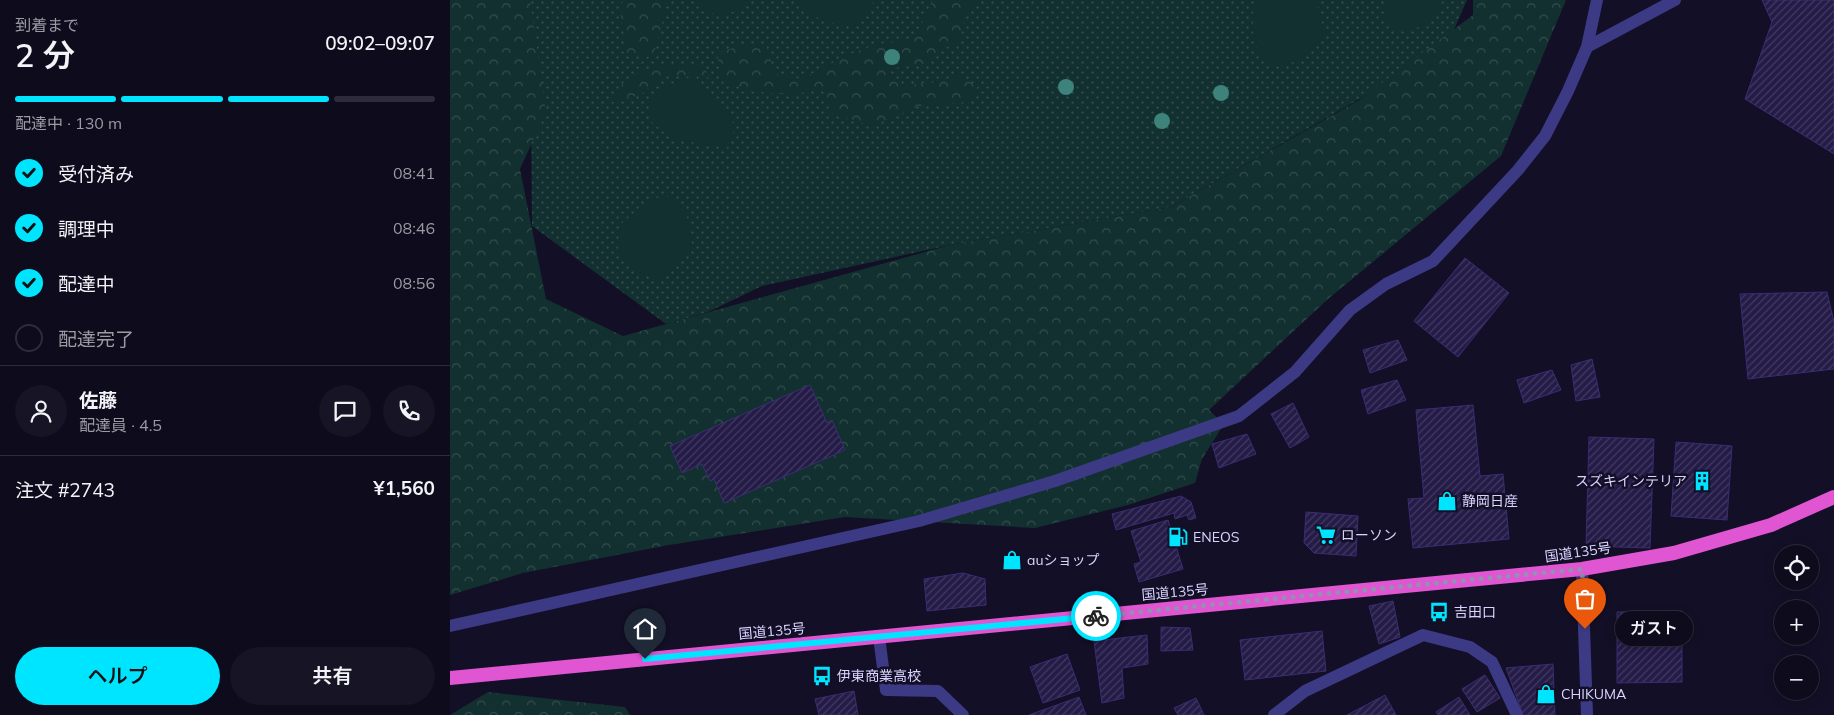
<!DOCTYPE html>
<html lang="ja">
<head>
<meta charset="utf-8">
<style>
  body { margin:0; font-family:Mulish,"Noto Sans JP",sans-serif; background:#171425; color:#f1f3f6; height:100vh; display:flex; flex-direction:column; font-size:19px; white-space:nowrap }
  * { box-sizing:border-box; margin:0 }
  p { font-size:16px; color:#9b9ba3 }
  .icon { flex:none; width:28px; height:28px; fill:none; stroke:currentColor; stroke-width:2; stroke-linecap:round; stroke-linejoin:round }
  .map { position:relative; flex:1; overflow:hidden }
  .panel { display:flex; flex-direction:column; background:#0e0b1c; width:450px }
  .panel>* { flex:none }
  .tools { position:absolute; left:1324px; top:545px; display:grid; gap:10px }
  .tools a { display:grid; place-items:center; width:45px; height:45px; border-radius:50%; background:#0e0b1c; box-shadow:0 2px 12px #0003,0 0 0 1px #2e2b3b; font-size:25px }
  .pin { position:absolute; display:grid; place-items:center; width:42px; height:42px; color:#fff; margin:-51px -21px; border-radius:50% 50% 50% 0; rotate:-45deg; box-shadow:0 0 5px #0007 }
  .pin .icon { rotate:45deg }
  .courier { position:absolute; display:grid; place-items:center; width:50px; height:50px; margin:-25px; border:4px solid #00e5ff; border-radius:50%; background:#fff; color:#222; box-shadow:0 1px 6px #0007 }
  .bubble { position:absolute; height:35px; border-radius:18px; background:#0e0b1c; box-shadow:0 2px 12px #0003,0 0 0 1px #2e2b3b; font-size:16px; font-weight:600; line-height:35px; text-align:center }
  .headline em { font-style:normal; font-weight:600 }
  .headline div { display:flex; flex-direction:column-reverse }
  .headline { display:flex; align-items:center; justify-content:space-between; height:85px; padding:0 15px }
  h1 { font-size:32px; font-weight:600; line-height:38px }
  .bar { display:grid; grid-template-columns:repeat(4,1fr); gap:8px 5px; align-content:center; height:60px; padding:0 15px }
  .bar i { height:6px; border-radius:4px; background:#2e2b3b }
  .bar .current { background:#00e5ff }
  .bar p { grid-column:span 4 }
  .line { display:flex; align-items:center; gap:12px; padding:0 15px; border-top:1px solid #2e2b3b }
  .line div { flex:1 }
  .round { display:grid; place-items:center; flex:none; width:52px; height:52px; border-radius:26px; background:#171425 }
  ol { padding:0 15px; list-style:none }
  li { display:flex; align-items:center; gap:15px; height:55px }
  li p { margin-inline-start:auto }
  li .icon { padding:5px; border-radius:50%; background:#00e5ff; color:#111; stroke-width:4 }
  li:last-child { color:#9b9ba3 }
  li i { width:28px; height:28px; border:2px solid #2e2b3b; border-radius:50% }
  .button { display:flex; gap:10px; margin-top:auto; padding:10px 15px }
  .button a { flex:1; height:58px; border-radius:30px; background:#00e5ff; color:#111; font-size:20px; font-weight:600; line-height:58px; text-align:center }
  .button a+a { background:#171425; color:#f1f3f6 }
  main { display:flex; flex:1; min-height:0 }
  .map>svg:first-child { display:block }
  .grass { fill:url(#grass-dots) }
  .forest { fill:url(#forest-crowns) }
  .park { fill:#12302f }
  .building { fill:url(#building-hatch); stroke:#3b2d73 }
  .lines { fill:none; stroke-linecap:round; stroke-linejoin:round }
  .minor { stroke:#3d3a85; stroke-width:12 }
  .tertiary { stroke:#3d3a85; stroke-width:12 }
  .trunk { stroke:#e055d1; stroke-width:14 }
  .tree { fill:#3d827b }
  .done { stroke:#948fb3; stroke-width:5; stroke-dasharray:0 9 }
  .route { stroke:#00e5ff; stroke-width:6 }
  .labels { text-anchor:middle; stroke-width:5; stroke-linejoin:round; paint-order:stroke }
  .poi-label { font-size:14px; fill:#d9d4ff; stroke:#130f26; text-anchor:start }
  .street-label { font-size:14px; fill:#d9d4ff; stroke:#130f26 }
</style>
</head>
<body>
<main>
<section class="panel">
<div class="headline"><div><h1>2 分</h1><p>到着まで</p></div><em>09:02–09:07</em></div>
<div class="bar"><i class="current"></i><i class="current"></i><i class="current"></i><i></i><p>配達中 · 130 m</p></div>
<ol>
<li><svg class="icon" aria-label="check" viewBox="0 0 24 24"><path d="M5 12l5 5 9-10"/></svg>受付済み<p>08:41</p></li>
<li><svg class="icon" aria-label="check" viewBox="0 0 24 24"><path d="M5 12l5 5 9-10"/></svg>調理中<p>08:46</p></li>
<li><svg class="icon" aria-label="check" viewBox="0 0 24 24"><path d="M5 12l5 5 9-10"/></svg>配達中<p>08:56</p></li>
<li><i></i>配達完了</li>
</ol>
<div class="line" style="height:90px"><a class="round"><svg class="icon" aria-label="person" viewBox="0 0 24 24"><circle cx="12" cy="8" r="4"/><path d="M4 21q1-7 8-7t8 7"/></svg></a><div><b>佐藤</b><p>配達員 · 4.5</p></div><a class="round"><svg class="icon" aria-label="chat" viewBox="0 0 24 24"><path d="M4 5h16v11H9l-5 4z"/></svg></a><a class="round"><svg class="icon" aria-label="phone" viewBox="0 0 24 24"><path d="M5 4h4l2 5-3 2q2 4 5 5l2-3 5 2v4C11 20 4 13 5 4z"/></svg></a></div>
<div class="line" style="height:65px"><div>注文 #2743</div><b>¥1,560</b></div>
<div class="button"><a>ヘルプ</a><a>共有</a></div>
</section>
<div class="map">
<svg width="1384" height="715" viewBox="0 0 1384 715">
  <defs>
    <pattern id="grass-dots" width="8" height="8" patternUnits="userSpaceOnUse" patternTransform="scale(1.25)"><rect width="8" height="8" fill="#12302f"/><path d="M2 2h.1M6 6h.1" fill="none" stroke="#344d4e" stroke-width="1.8" stroke-linecap="round"/></pattern>
    <pattern id="forest-crowns" width="20" height="18" patternUnits="userSpaceOnUse" patternTransform="scale(1.25)"><rect width="20" height="18" fill="#12302f"/><path d="M2 6a3 3 0 1 1 6 0M12 15a3 3 0 1 1 6 0" fill="none" stroke="#344d4e"/></pattern>
    <pattern id="building-hatch" width="6" height="6" patternUnits="userSpaceOnUse" patternTransform="scale(1.25)"><rect width="6" height="6" fill="#241b47"/><path d="M-1 1l2-2M0 6l6-6M5 7l2-2" fill="none" stroke="#433b63"/></pattern>
  </defs>
  <rect width="100%" height="100%" fill="#130f26"/>
  <!-- grass -->
  <polygon class="grass" points="80,0 1017,0 995,50 721,207 500,245 312,286 258,312 216,324 82,226"/>
  <!-- forest -->
  <g class="forest">
    <polygon points="0,0 80,0 96,112 70,169 96,299 173,336 500,245 721,207 909,100 1023,15 1023,0 1116,0 1051,156 878,299 759,410 774,424 752,459 745,483 678,505 585,528 395,517 219,545 73,573 0,595"/>
    <polygon points="173,0 215,0 213,20 203,57 177,56 170,11"/>
    <polygon points="483,0 528,0 516,11 510,39 472,63 434,70 451,86 487,82 507,76 528,86 518,102 469,106 422,126 381,113 372,88 342,95 301,91 272,81 267,54 296,43 316,45 325,74 351,79 398,55 427,44 464,40"/>
    <path d="M221 63 251 65 262 78 215 74 190 95 155 104C178 75 185 71 221 63Z"/>
    <polygon points="38,692 175,707 180,715 0,715"/>
  </g>
  <!-- park -->
  <g class="park">
    <path d="M297 0C285 19 257 18 243 1Z"/>
    <path d="M348 0H425L407 25C384 27 362 19 348 0Z"/>
    <path d="M806 0H866L875 35 848 61 827 66C797 49 804 35 803 4Z"/>
    <path d="M936 0H993C982 22 972 31 946 30L936 18Z"/>
    <path d="M240 77C256 88 288 111 283 133 282 138 279 143 277 148L223 139 199 120V109L206 90Z"/>
    <path d="M210 197H225L236 212 243 250 210 279C195 276 168 267 168 248 168 240 170 232 171 224L196 202Z"/>
  </g>
  <!-- building -->
  <g class="building">
    <polygon points="1312,0 1384,0 1384,154 1295,99 1322,22"/>
    <polygon points="1015,258 1059,293 1008,357 964,321"/>
    <polygon points="1377,292 1384,322 1384,369 1298,379 1290,294"/>
    <polygon points="948,340 957,360 920,373 913,350"/>
    <polygon points="1142,359 1150,397 1126,401 1121,365"/>
    <polygon points="1102,370 1111,390 1074,403 1067,380"/>
    <polygon points="947,380 956,400 918,414 911,390"/>
    <polygon points="360,385 377,423 382,420 395,450 274,503 264,479 260,481 252,464 232,473 220,446"/>
    <polygon points="843,403 859,437 840,448 821,414"/>
    <polygon points="1023,405 1030,476 1053,474 1059,539 963,548 958,499 974,498 966,410"/>
    <polygon points="797,434 806,454 769,468 762,444"/>
    <polygon points="1139,437 1204,439 1200,548 1136,546"/>
    <polygon points="1226,442 1282,446 1277,520 1221,516"/>
    <polygon points="731,496 741,502 746,518 739,520 737,515 725,519 724,513 666,530 662,514"/>
    <polygon points="856,512 908,516 906,556 864,553 854,543"/>
    <polygon points="718,520 733,569 689,582 684,564 691,562 681,531"/>
    <polygon points="513,573 535,579 536,605 477,611 474,579"/>
    <polygon points="943,601 950,637 929,644 919,606"/>
    <polygon points="1232,611 1232,682 1167,683 1167,612"/>
    <polygon points="711,627 740,628 743,650 711,651"/>
    <polygon points="872,631 876,671 795,680 790,640"/>
    <polygon points="697,635 698,664 672,668 674,698 652,703 644,641"/>
    <polygon points="617,654 630,690 593,703 580,667"/>
    <polygon points="1103,664 1105,715 1073,715 1056,668"/>
    <polygon points="1035,675 1050,698 1027,712 1012,689"/>
    <polygon points="404,691 408,715 369,715 365,699"/>
    <polygon points="935,695 946,715 897,715"/>
    <polygon points="629,697 636,715 579,715"/>
    <polygon points="1009,697 1020,715 988,715 986,712"/>
    <polygon points="746,698 754,715 728,715 724,708"/>
  </g>
  <g class="lines">
    <!-- minor -->
    <g class="minor">
      <polyline points="1137,47 1225,0"/>
      <polyline points="0,626 469,521 605,481 789,416 845,372 900,310 936,284 983,261 1068,170 1095,136 1118,91 1137,47 1147,0"/>
      <polyline points="429,637 436,690 488,691 513,715"/>
      <polyline points="824,715 855,691 973,635 1020,647 1042,662 1067,715"/>
    </g>
    <!-- tertiary -->
    <polyline class="tertiary" points="1132,569 1137,715"/>
    <!-- trunk -->
    <polyline class="trunk" points="0,678 1132,569 1224,553 1321,525 1384,497"/>
  </g>
  <!-- trees -->
  <g class="tree">
    <circle cx="442" cy="57" r="8"/>
    <circle cx="616" cy="87" r="8"/>
    <circle cx="771" cy="93" r="8"/>
    <circle cx="712" cy="121" r="8"/>
  </g>
  <g class="lines">
    <!-- done -->
    <polyline class="done" points="646,616 1132,569 1135,629"/>
    <!-- route -->
    <polyline class="route" points="195,659 646,616"/>
  </g>
  <!-- icons -->
  <defs>
    <symbol id="building-bare" viewBox="-9 -9 18 18"><path d="M-4-6H4V6H1V3H-1V6H-4ZM-2.5-4.3h1.7v1.8h-1.7ZM.8-4.3h1.7v1.8H.8ZM-2.5-1h1.7V.8h-1.7ZM.8-1h1.7V.8H.8Z" fill="#00e5ff" stroke="#130f26" stroke-width="2.5" paint-order="stroke"/></symbol>
    <symbol id="shop-bare" viewBox="-9 -9 18 18"><path d="M-5-2.5h2.3a2.7 3.5 0 0 1 5.4 0H5L5.5 6h-11ZM-1.5-2.5h3a1.5 2.3 0 0 0-3 0Z" fill="#00e5ff" stroke="#130f26" stroke-width="2.5" paint-order="stroke"/></symbol>
    <symbol id="supermarket-bare" viewBox="-9 -9 18 18"><path d="M-6-5.5h2.5l.6 2H6L4.5 2H-2.5L-4.4-4H-6ZM-1.5 3.2a1.3 1.3 0 1 0 .1 0ZM3 3.2a1.3 1.3 0 1 0 .1 0Z" fill="#00e5ff" stroke="#130f26" stroke-width="2.5" paint-order="stroke"/></symbol>
    <symbol id="fuel-bare" viewBox="-9 -9 18 18"><path d="M-5.5-6h7V0h2V4h1.3V-2.5L3-4.5l.8-.8L6-3V5H2.5V1h-1V6h-7ZM-4.2-4.7v3.2H.2V-4.7Z" fill="#00e5ff" stroke="#130f26" stroke-width="2.5" paint-order="stroke"/></symbol>
    <symbol id="bus-bare" viewBox="-9 -9 18 18"><path d="M-5-6H5V4H4V6H2V4H-2V6H-4V4H-5ZM-3.5-4V0h7V-4ZM-3.5 1.2v1.5H-2V1.2ZM2 1.2v1.5H3.5V1.2Z" fill="#00e5ff" stroke="#130f26" stroke-width="2.5" paint-order="stroke"/></symbol>
  </defs>
  <g fill-rule="evenodd">
    <use href="#building-bare" x="1238" y="467" width="28" height="28"/>
    <use href="#shop-bare" x="983" y="487" width="28" height="28"/>
    <use href="#supermarket-bare" x="862" y="521" width="28" height="28"/>
    <use href="#fuel-bare" x="714" y="523" width="28" height="28"/>
    <use href="#shop-bare" x="548" y="546" width="28" height="28"/>
    <use href="#bus-bare" x="975" y="598" width="28" height="28"/>
    <use href="#bus-bare" x="358" y="662" width="28" height="28"/>
    <use href="#shop-bare" x="1082" y="680" width="28" height="28"/>
  </g>
  <g class="labels">
    <!-- poi labels -->
    <g class="poi-label">
      <text x="1237" y="486" text-anchor="end">スズキインテリア</text>
      <text x="1012" y="506">静岡日産</text>
      <text x="891" y="540">ローソン</text>
      <text x="743" y="542">ENEOS</text>
      <text x="577" y="565">auショップ</text>
      <text x="1004" y="617">吉田口</text>
      <text x="387" y="681">伊東商業高校</text>
      <text x="1111" y="699">CHIKUMA</text>
    </g>
    <!-- street labels -->
    <g class="street-label">
      <text transform="translate(1128 552) rotate(-8)" y="5">国道135号</text>
      <text transform="translate(725 592) rotate(-5)" y="5">国道135号</text>
      <text transform="translate(322 631) rotate(-5)" y="5">国道135号</text>
    </g>
  </g>
</svg>
<div class="tools">
<a><svg class="icon" aria-label="locate" viewBox="0 0 24 24"><circle cx="12" cy="12" r="6"/><path d="M12 2v4M12 18v4M2 12h4M18 12h4"/></svg></a>
<a>+</a>
<a>−</a>
</div>
<div class="pin" style="left:1135px;top:629px;background:#ea580c"><svg class="icon" aria-label="bag" viewBox="0 0 24 24"><path d="M5 8h14l-1 12H6zM9 8a3 3 0 0 1 6 0"/></svg></div>
<div class="pin" style="left:195px;top:659px;background:#1f2937"><svg class="icon" aria-label="home" viewBox="0 0 24 24"><path d="M3 11l9-7 9 7M6 9v11h12V9"/></svg></div>
<div class="courier" style="left:646px;top:616px"><svg class="icon" aria-label="bike" viewBox="0 0 24 24"><circle cx="6" cy="16" r="4"/><circle cx="18" cy="16" r="4"/><path d="M6 16l4-8h5l3 8M10 8l3 8H6M13 5h3"/></svg></div>
<div class="bubble" style="left:1165px;top:611px;width:78px">ガスト</div>
</div>
</main>
</body>
</html>
